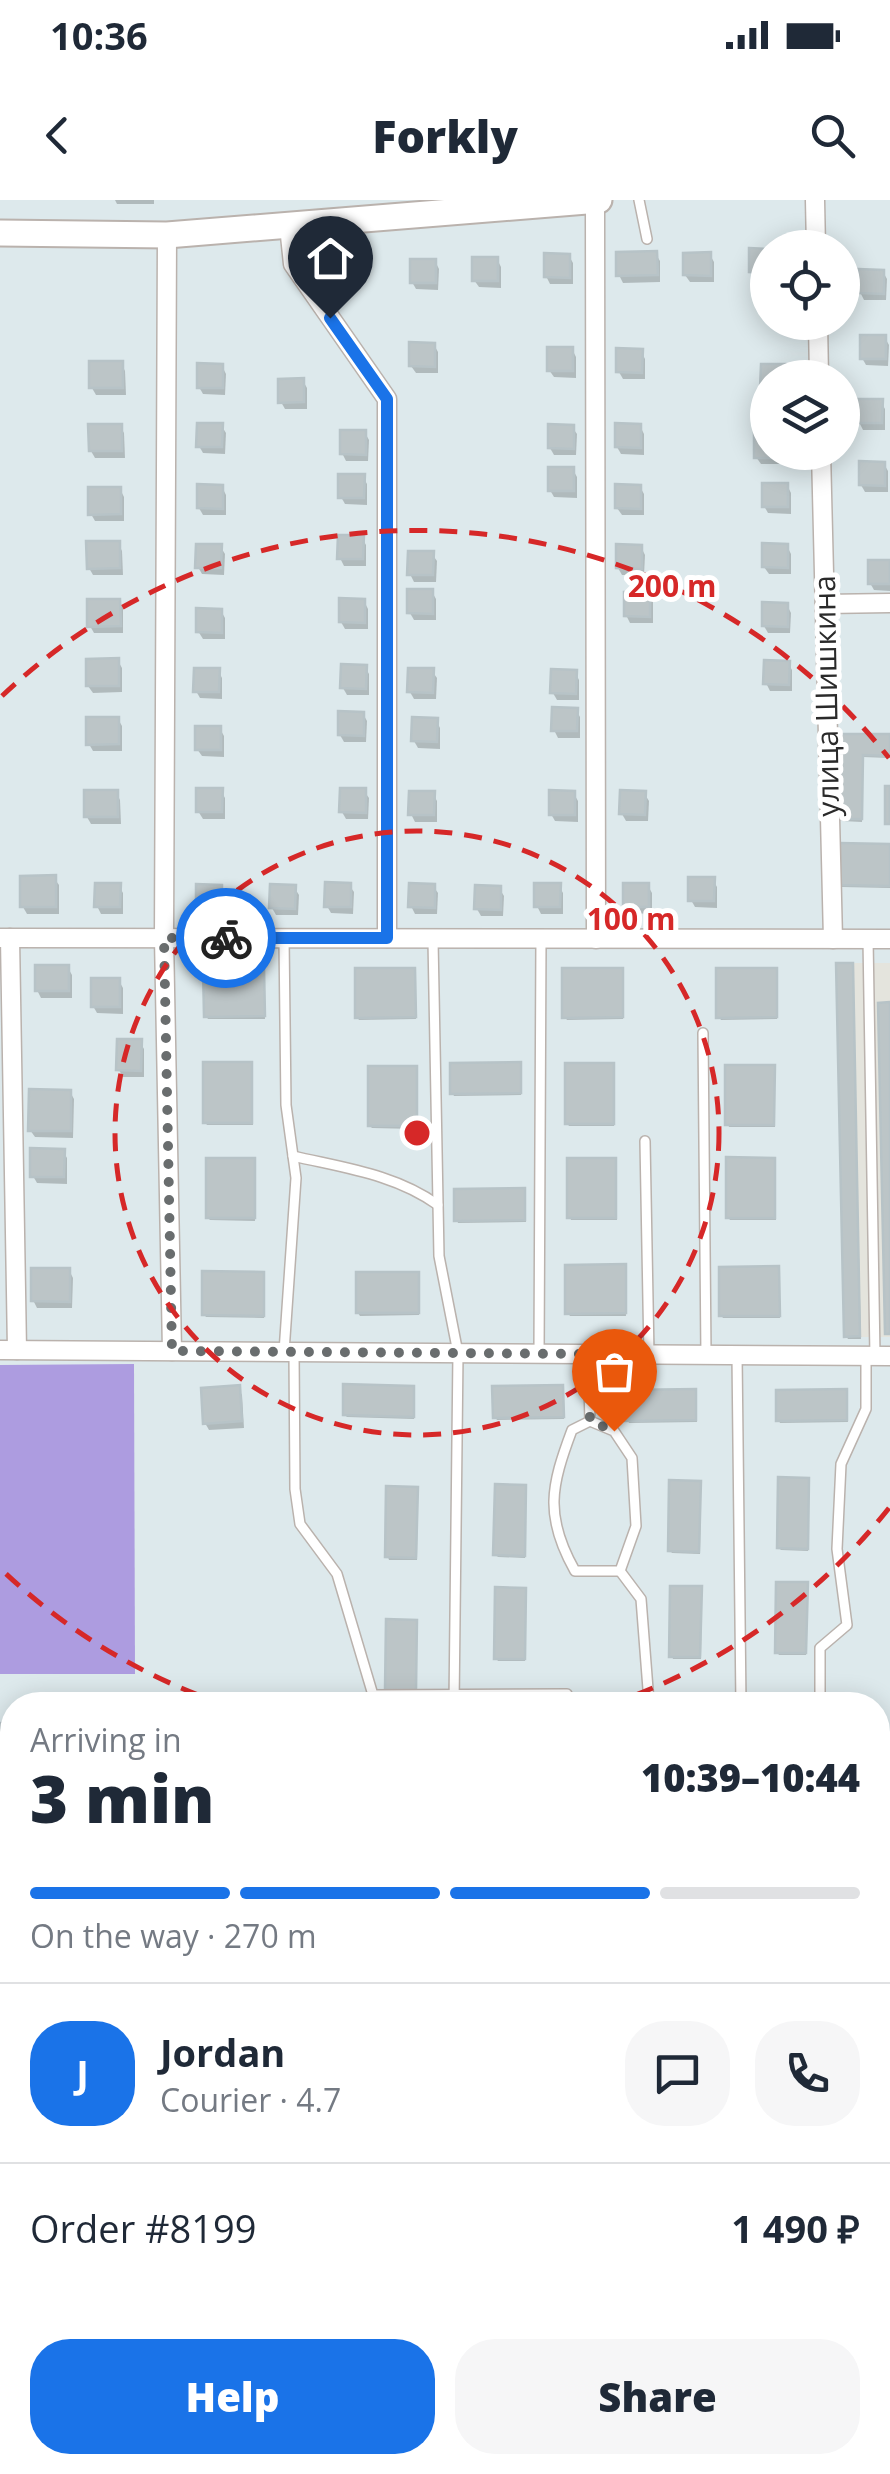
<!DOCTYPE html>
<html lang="en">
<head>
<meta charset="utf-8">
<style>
  body { margin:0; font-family:"Open Sans",sans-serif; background:#f6f6f7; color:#1f2937; height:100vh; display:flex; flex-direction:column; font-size:38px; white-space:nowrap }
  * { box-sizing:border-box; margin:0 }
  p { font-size:32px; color:#747a83 }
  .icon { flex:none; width:55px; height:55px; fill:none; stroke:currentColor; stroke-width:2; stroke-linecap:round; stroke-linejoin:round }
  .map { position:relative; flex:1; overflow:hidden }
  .sheet { position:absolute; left:0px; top:1492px; width:890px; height:782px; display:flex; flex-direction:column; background:#fff; border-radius:40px 40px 0 0; box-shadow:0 5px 25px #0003 }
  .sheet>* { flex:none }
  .controls { position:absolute; left:750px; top:30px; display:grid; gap:20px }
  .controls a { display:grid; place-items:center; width:110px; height:110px; border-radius:50%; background:#fff; box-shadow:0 5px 25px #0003; font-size:50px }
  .pin { position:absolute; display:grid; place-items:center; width:85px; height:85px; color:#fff; margin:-102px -42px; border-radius:50% 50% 50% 0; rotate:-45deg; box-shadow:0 0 10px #0007 }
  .pin .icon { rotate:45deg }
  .courier { position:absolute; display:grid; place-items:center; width:100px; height:100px; margin:-50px; border:8px solid #1a73e8; border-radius:50%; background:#fff; color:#222; box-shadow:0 2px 12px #0007 }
  .summary em { font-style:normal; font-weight:800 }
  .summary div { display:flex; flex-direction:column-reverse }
  .summary { display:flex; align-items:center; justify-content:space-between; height:170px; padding:0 30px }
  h1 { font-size:65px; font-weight:800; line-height:75px }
  .bar { display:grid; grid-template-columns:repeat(4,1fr); gap:15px 10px; align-content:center; height:120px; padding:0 30px }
  .bar i { height:12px; border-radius:8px; background:#e0e1e3 }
  .bar .selected { background:#1a73e8 }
  .bar p { grid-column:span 4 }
  .line { display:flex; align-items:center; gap:25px; padding:0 30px; border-top:2px solid #e0e1e3 }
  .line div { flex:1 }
  .round { display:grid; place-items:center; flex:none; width:105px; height:105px; border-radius:40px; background:#f6f6f7 }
  .action { display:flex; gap:20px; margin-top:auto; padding:20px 30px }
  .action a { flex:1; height:115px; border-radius:40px; background:#1a73e8; color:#fff; font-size:40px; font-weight:800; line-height:115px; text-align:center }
  .action a+a { background:#f6f6f7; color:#1f2937 }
  .status { display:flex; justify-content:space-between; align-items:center; height:70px; padding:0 50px; background:#fff; direction:ltr }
  .status svg { height:28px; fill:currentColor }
  header { display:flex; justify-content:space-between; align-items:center; height:130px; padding:0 30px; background:#fff; font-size:45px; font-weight:800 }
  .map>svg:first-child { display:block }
  .industrial { fill:#e4e4dd }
  .green { fill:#ad9ce0 }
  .shadow { fill:#0003 }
  .building { fill:#bcc5c7; stroke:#b7c3c7; stroke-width:2.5 }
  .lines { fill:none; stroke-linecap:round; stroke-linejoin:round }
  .lane-casing { stroke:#bab2ad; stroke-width:12 }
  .street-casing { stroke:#bab2ad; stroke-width:21 }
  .secondary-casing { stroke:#bab2ad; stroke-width:29 }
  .lane { stroke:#fff; stroke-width:9 }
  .street { stroke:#fff; stroke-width:18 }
  .secondary { stroke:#fff; stroke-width:25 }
  .done { stroke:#696d6e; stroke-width:10; stroke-dasharray:0 18 }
  .route { stroke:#1a73e8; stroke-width:12 }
  .ring { fill:none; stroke:#d62828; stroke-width:5; stroke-dasharray:18 12 }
  .labels { text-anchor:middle; stroke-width:10; stroke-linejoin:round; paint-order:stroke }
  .street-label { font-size:30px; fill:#2a2a2a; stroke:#fff }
  .centre { fill:#d62828; stroke:#fff; stroke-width:5 }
  .ring-label { font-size:30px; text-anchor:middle; font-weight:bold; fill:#d62828; stroke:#fff; stroke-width:10; stroke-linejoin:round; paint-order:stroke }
</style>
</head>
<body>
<div class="status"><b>10:36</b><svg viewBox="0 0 49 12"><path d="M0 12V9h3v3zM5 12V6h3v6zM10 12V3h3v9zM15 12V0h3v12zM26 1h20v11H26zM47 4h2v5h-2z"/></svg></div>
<header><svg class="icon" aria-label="back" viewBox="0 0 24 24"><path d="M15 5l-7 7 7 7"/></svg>Forkly<svg class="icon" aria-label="search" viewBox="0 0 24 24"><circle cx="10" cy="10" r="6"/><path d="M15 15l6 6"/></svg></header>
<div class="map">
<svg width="890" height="2274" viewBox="0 0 890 2274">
  <rect width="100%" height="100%" fill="#dde9ec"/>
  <!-- industrial -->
  <polygon class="industrial" points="836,763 890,763 890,1137 844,1137"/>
  <!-- green -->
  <g class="green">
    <polygon points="134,1164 135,1474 0,1474 0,1165"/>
    <polygon points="0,1583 12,1583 12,2262 878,2262 878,1584 890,1584 890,2274 0,2274"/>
  </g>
  <!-- shadow -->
  <g class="shadow">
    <polygon points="115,0 154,0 154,4 117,4"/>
    <polygon points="768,51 768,79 755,79 751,72"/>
    <polygon points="655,53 660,61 660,82 623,83 619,75"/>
    <polygon points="710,55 714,62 714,82 690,82 685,75"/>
    <polygon points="569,56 573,63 573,84 550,84 546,76"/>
    <polygon points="497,59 501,67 501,88 479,87 474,80"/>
    <polygon points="435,61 439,69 438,90 416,89 412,82"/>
    <polygon points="883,72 887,79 886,100 864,100 860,92"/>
    <polygon points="885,138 889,145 888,166 866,165 862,158"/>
    <polygon points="434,145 438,152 438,173 416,173 411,166"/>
    <polygon points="572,149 576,157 576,178 554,177 549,170"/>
    <polygon points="641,151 645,159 645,179 623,179 619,172"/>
    <polygon points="121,163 125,171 126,195 96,195 92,188"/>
    <polygon points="222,166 226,174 225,195 203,194 199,187"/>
    <polygon points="303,181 307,188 307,209 285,209 281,202"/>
    <polygon points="881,202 885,209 885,230 863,230 859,222"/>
    <polygon points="221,225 226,233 225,254 203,253 199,246"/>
    <polygon points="120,226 124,233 125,258 95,258 91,251"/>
    <polygon points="640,226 644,234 644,255 621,254 617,247"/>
    <polygon points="572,227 577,234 576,255 554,255 550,248"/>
    <polygon points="365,233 369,240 368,261 346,261 342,253"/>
    <polygon points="768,252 790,252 790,264 761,264 756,257"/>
    <polygon points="884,264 888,271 888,292 865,292 861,285"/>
    <polygon points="573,270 577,277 577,298 554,297 550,290"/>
    <polygon points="363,277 367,284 367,305 345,304 341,297"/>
    <polygon points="787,285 791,293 791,314 768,313 764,306"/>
    <polygon points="222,287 226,295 226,315 203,315 199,308"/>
    <polygon points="640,287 644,294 644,315 622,315 617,308"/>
    <polygon points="120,289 124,297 124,321 95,321 91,314"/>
    <polygon points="362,338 366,345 366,366 344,366 340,358"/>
    <polygon points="118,343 122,351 123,375 93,375 89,368"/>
    <polygon points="220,346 225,354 224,375 202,374 198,367"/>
    <polygon points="787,346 791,354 791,374 769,374 764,367"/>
    <polygon points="641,347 645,355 644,375 622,375 618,368"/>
    <polygon points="432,354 437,361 436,382 414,382 410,374"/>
    <polygon points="890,363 890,391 874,390 870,383"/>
    <polygon points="432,392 436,399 436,420 414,420 410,413"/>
    <polygon points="649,395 653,402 653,423 630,423 626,415"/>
    <polygon points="119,401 123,408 123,433 94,433 90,426"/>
    <polygon points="364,401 368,409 368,429 345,429 341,422"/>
    <polygon points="787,405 791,413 790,433 768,433 764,426"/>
    <polygon points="221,411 225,418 225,439 203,439 198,431"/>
    <polygon points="118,461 122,468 122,492 93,493 88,486"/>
    <polygon points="788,463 792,470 792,491 770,491 766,483"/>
    <polygon points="365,467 369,474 369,495 347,495 343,488"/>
    <polygon points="218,470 222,478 222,499 200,498 196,491"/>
    <polygon points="432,471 437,478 436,499 414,499 410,492"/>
    <polygon points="575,472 579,480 579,500 557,500 553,493"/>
    <polygon points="576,510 580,517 580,538 558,538 554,530"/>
    <polygon points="363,514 367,521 366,542 344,542 340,535"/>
    <polygon points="118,519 122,526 122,551 93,551 89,544"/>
    <polygon points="436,520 440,528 440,549 418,548 414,541"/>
    <polygon points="220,529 224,536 224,557 202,556 197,549"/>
    <polygon points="842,536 890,537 890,558 863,557 862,622 842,621 841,618"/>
    <polygon points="221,591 225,598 225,619 203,619 198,611"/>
    <polygon points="364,591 369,598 368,619 346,619 342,612"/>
    <polygon points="116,592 120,600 121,624 91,624 87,617"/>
    <polygon points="644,593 649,601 648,621 626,621 622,614"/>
    <polygon points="433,594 437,601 437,622 415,622 411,614"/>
    <polygon points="574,594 578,601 578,622 555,621 551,614"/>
    <polygon points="890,646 890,688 842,687 840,684"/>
    <polygon points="54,678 59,685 59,714 27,714 23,707"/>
    <polygon points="713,680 717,687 717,708 695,707 691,700"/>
    <polygon points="349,685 354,692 353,714 331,713 327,706"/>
    <polygon points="119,686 123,693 123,714 101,714 97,706"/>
    <polygon points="433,686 438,693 437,714 415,714 411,706"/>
    <polygon points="559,686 563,693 563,714 541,714 537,706"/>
    <polygon points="648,686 652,693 652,714 630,713 625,706"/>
    <polygon points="221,687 225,694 225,716 203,715 199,708"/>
    <polygon points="294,687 299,695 298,715 276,715 272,708"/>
    <polygon points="499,688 504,696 503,716 481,716 477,709"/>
    <polygon points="852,765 861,1139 848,1139 846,1136"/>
    <polygon points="68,768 72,775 72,798 41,798 37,790"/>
    <polygon points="263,770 265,819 208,819 206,816"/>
    <polygon points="622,770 623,819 567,820 565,817"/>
    <polygon points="414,771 416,819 359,820 357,817"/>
    <polygon points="777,773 777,819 721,820 719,817"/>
    <polygon points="119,781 123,788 123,814 97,813 93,806"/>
    <polygon points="140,842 144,849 144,877 123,877 119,870"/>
    <polygon points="251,865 253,925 207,925 205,922"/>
    <polygon points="613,866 614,926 569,926 567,923"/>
    <polygon points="521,867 521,895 454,896 453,894"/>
    <polygon points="416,868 417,929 372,928 370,926"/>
    <polygon points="775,870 775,927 729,927 728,924"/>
    <polygon points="70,892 74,899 73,938 35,937 30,930"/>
    <polygon points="63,951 67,958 67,984 37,983 33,976"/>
    <polygon points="253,960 255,1021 210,1020 208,1018"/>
    <polygon points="615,960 617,1020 571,1020 570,1017"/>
    <polygon points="774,960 776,1020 730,1020 728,1017"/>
    <polygon points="524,991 526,1022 458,1023 457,1020"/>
    <polygon points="624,1067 626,1116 570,1116 568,1113"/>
    <polygon points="778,1069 780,1118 723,1118 721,1115"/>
    <polygon points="69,1070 73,1078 72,1108 37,1108 33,1100"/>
    <polygon points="263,1075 264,1118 206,1117 204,1114"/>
    <polygon points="419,1077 419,1115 360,1116 358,1113"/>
    <polygon points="238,1188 242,1195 244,1228 209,1230 205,1223"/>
    <polygon points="413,1188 414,1219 347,1217 345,1215"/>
    <polygon points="562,1188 564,1219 497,1220 495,1217"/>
    <polygon points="845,1191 848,1222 780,1223 779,1221"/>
    <polygon points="695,1192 697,1222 629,1223 628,1221"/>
    <polygon points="808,1281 808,1351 781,1350 779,1348"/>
    <polygon points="701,1286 700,1354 672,1353 670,1350"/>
    <polygon points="524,1287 525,1358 498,1357 496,1355"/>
    <polygon points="418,1292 417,1360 389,1360 388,1357"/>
    <polygon points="808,1387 806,1455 779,1455 777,1452"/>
    <polygon points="525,1391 525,1461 498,1461 496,1458"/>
    <polygon points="702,1392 701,1459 673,1459 672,1456"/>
  </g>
  <!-- building -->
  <g class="building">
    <polygon points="749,48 768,49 768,73 749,72"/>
    <polygon points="657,51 658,75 616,76 616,52"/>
    <polygon points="711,52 711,76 683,75 683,53"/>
    <polygon points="544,53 570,54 570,78 544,77"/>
    <rect x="472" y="57" width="26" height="24"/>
    <rect x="410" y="59" width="26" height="24"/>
    <polygon points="858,69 884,70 884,94 858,93"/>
    <rect x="860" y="135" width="26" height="24"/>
    <polygon points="409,142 435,143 435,167 409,166"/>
    <rect x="547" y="147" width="26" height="24"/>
    <polygon points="616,148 643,149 642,173 616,172"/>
    <rect x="89" y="161" width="34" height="27"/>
    <polygon points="197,163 223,164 223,188 197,188"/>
    <polygon points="761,164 787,164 787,178 768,178 768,188 760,188"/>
    <polygon points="304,178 304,202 278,203 278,179"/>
    <polygon points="857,199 883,199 882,223 856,223"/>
    <polygon points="768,207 768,252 787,252 787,258 754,258 754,208"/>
    <polygon points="197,223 223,223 222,247 196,247"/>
    <polygon points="615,223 641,224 641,248 615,247"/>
    <polygon points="88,224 122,224 122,251 89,251"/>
    <polygon points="548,224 574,225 574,249 548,248"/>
    <polygon points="340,230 366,230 366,255 340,254"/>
    <polygon points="859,261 885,262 885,286 859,285"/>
    <rect x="548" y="267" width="26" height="24"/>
    <polygon points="338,274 365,274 364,298 338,298"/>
    <rect x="762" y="283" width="26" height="24"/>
    <polygon points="197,284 223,285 223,309 197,308"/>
    <polygon points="615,284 641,285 641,309 615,308"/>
    <polygon points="88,287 121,287 121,314 88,315"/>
    <polygon points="338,335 364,335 363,359 337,359"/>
    <polygon points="86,341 120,341 120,368 87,369"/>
    <polygon points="762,343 788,344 788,368 762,367"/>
    <polygon points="196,344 222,344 221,368 195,368"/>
    <polygon points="616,344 642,345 642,369 616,368"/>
    <polygon points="408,351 434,351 433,375 407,375"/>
    <rect x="868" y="360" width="22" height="24"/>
    <polygon points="407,389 433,389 433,414 407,413"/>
    <polygon points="624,392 650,393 650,417 624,416"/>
    <polygon points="339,398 365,399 365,423 339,422"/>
    <polygon points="87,399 120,399 121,426 87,427"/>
    <polygon points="762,402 788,403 788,427 762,426"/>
    <polygon points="196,408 222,409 222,433 196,432"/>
    <polygon points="119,458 119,486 86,486 86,459"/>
    <polygon points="764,460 790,461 789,485 763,484"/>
    <polygon points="341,464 367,465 366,489 340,488"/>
    <polygon points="194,468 220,468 219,492 193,492"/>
    <polygon points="408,468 434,468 433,493 407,492"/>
    <polygon points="551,469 577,470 576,494 550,493"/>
    <polygon points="552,507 578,508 577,531 551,531"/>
    <polygon points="338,511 364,512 364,536 338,535"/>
    <polygon points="86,517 119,517 119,544 86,545"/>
    <polygon points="412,517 438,518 437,542 411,541"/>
    <rect x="195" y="526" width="26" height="24"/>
    <polygon points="840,534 890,534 890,556 863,555 862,619 838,619"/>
    <rect x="885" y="586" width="5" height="38"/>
    <polygon points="196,588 223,588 222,612 196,612"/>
    <polygon points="340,588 366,588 366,613 339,612"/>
    <rect x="84" y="590" width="34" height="27"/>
    <polygon points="549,590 575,591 575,615 549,615"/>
    <polygon points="620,590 646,591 645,615 619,614"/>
    <polygon points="409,591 435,591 434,615 408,615"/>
    <polygon points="839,643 890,644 890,686 838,685"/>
    <polygon points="56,675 56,707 20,707 20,676"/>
    <polygon points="688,677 715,677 714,701 688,701"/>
    <polygon points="325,682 351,683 351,707 324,707"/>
    <polygon points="95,683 121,683 120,707 94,707"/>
    <polygon points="409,683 435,684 435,708 408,707"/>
    <polygon points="534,683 561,683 560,707 534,707"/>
    <rect x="623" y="683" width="26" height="24"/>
    <polygon points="196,684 222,685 222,709 196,708"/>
    <polygon points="270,684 296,685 295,709 269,708"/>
    <polygon points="475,685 501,686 501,710 474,709"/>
    <polygon points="836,763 853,763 860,1136 844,1137"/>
    <rect x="35" y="765" width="34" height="26"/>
    <polygon points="264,767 265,816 204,817 203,768"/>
    <polygon points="355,768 415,768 416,817 355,818"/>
    <polygon points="562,768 623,768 623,817 562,818"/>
    <polygon points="716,768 777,768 777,817 716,818"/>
    <rect x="91" y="778" width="29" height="29"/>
    <polygon points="890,802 890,1134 885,1134 878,803"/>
    <polygon points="117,839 142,839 141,871 116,870"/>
    <rect x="203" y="862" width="49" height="61"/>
    <polygon points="521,862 521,893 450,894 450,863"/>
    <rect x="565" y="863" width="49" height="61"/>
    <polygon points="725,865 775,865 774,925 725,925"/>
    <rect x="368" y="866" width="49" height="60"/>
    <polygon points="29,889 71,890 71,931 28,931"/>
    <polygon points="30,948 65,949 64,977 30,977"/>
    <polygon points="726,957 775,958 775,1018 726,1018"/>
    <rect x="206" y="958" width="49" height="60"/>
    <rect x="567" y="958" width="49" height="60"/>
    <polygon points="525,988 525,1020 454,1021 454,989"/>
    <polygon points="626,1064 626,1113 565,1114 565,1065"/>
    <polygon points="779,1066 780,1116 719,1116 719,1067"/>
    <polygon points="31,1068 70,1068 70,1102 31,1101"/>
    <polygon points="202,1071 264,1072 264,1116 202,1115"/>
    <rect x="356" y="1072" width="63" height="41"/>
    <polygon points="343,1184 414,1186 414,1217 343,1215"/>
    <polygon points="240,1185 242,1221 203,1224 201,1188"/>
    <polygon points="563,1185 564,1217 493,1218 492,1186"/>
    <polygon points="696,1189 696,1220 625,1221 625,1190"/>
    <polygon points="847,1189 847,1220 776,1221 776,1190"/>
    <polygon points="778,1277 809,1278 808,1349 777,1348"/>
    <polygon points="669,1280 701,1281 699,1352 668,1351"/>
    <polygon points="495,1284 526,1285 525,1356 493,1355"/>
    <polygon points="386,1286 418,1287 416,1358 385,1357"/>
    <polygon points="776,1382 808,1382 806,1453 775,1453"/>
    <polygon points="670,1386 702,1386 700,1457 669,1457"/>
    <polygon points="495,1387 526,1388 525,1459 494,1459"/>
    <polygon points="386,1419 417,1420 416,1491 385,1490"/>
    <rect x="0" y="1523" width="12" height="21"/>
  </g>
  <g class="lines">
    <defs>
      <g id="lane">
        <polyline points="639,0 647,39"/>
        <polyline points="284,738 286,905 296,978 284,1152"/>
        <polyline points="868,739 875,1156"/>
        <polyline points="433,740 439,1056 458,1153 454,1505"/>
        <polyline points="703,833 706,1155"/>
        <polyline points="645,941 649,1155"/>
        <path d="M293 956C344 968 395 974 438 1005"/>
        <polyline points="294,1152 295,1289 300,1324 337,1374 373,1495 567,1494"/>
        <polyline points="539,1154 541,738"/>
        <polyline points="588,1154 590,1221"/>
        <polyline points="737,1155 741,1505"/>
        <path d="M590 1221 614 1231 632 1258 636 1326 620 1371H575C544 1316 551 1286 572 1230Z"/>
        <polyline points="620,1371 641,1399 649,1502 820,1503 820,1448 847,1425 837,1349 841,1264 866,1209 866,1156"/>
      </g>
      <g id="street">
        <polyline points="595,0 596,739"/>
        <polyline points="815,0 816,48"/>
        <polyline points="289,26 293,64 387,199 387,738"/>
        <polyline points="167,35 164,738 172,1151"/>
        <polyline points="818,122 819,178"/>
        <polyline points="821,252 833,739"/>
        <polyline points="825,404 890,403"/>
        <polyline points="0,738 890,739"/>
        <polyline points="10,738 17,1150"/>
        <polyline points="0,1150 890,1156"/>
        <polyline points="0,1564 12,1564"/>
        <polyline points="878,1565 890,1565"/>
      </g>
      <polyline id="secondary" points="0,33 167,35 599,0"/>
    </defs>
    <!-- lane casing -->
    <use href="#lane" class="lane-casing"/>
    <!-- street casing -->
    <use href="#street" class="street-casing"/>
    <!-- secondary casing -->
    <use href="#secondary" class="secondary-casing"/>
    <!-- lane -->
    <use href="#lane" class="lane"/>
    <!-- street -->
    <use href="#street" class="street"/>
    <!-- secondary -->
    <use href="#secondary" class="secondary"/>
  </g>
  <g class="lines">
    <!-- done -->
    <polyline class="done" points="226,738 164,738 172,1151 588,1154 590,1221 614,1231"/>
    <!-- route -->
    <polyline class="route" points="226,738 387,738 387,199 330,118"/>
  </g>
  <!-- distance rings -->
  <g class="ring">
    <circle cx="417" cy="933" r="302"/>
    <path d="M889 1308A603 603 0 0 1 608 1505M226 1505A603 603 0 0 1 2 1370M2 496A603 603 0 0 1 889 558"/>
  </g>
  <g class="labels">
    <!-- street labels -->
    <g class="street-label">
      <text transform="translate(827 496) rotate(-91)" y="10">улица Шишкина</text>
    </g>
  </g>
  <circle cx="417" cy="933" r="15" class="centre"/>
  <g class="ring-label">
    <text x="672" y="397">200 m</text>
    <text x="631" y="730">100 m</text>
  </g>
</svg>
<div class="controls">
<a><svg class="icon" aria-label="locate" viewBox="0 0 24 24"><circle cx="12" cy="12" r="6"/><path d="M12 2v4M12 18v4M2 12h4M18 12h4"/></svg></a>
<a><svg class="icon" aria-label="layers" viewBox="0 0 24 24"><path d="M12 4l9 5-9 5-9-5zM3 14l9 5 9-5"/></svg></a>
</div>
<div class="pin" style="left:614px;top:1231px;background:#ea580c"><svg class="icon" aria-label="bag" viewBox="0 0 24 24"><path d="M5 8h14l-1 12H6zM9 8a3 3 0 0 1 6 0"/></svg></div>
<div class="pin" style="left:330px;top:118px;background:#1f2937"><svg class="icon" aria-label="home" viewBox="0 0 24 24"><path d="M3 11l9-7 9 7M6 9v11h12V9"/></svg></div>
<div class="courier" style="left:226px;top:738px"><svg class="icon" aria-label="bike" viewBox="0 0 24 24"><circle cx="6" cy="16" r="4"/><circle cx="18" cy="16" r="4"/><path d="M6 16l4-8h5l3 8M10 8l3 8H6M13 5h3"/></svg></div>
<section class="sheet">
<div class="summary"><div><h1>3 min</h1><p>Arriving in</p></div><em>10:39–10:44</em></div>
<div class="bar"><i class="selected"></i><i class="selected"></i><i class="selected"></i><i></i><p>On the way · 270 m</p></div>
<div class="line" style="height:180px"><b class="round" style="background:#1a73e8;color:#fff">J</b><div><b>Jordan</b><p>Courier · 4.7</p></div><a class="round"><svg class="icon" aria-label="chat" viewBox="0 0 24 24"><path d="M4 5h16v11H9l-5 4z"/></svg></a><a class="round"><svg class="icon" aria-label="phone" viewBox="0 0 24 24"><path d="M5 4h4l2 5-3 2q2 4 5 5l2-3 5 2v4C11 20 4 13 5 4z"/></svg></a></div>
<div class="line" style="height:130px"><div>Order #8199</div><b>1 490 ₽</b></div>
<div class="action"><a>Help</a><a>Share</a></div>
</section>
</div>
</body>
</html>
